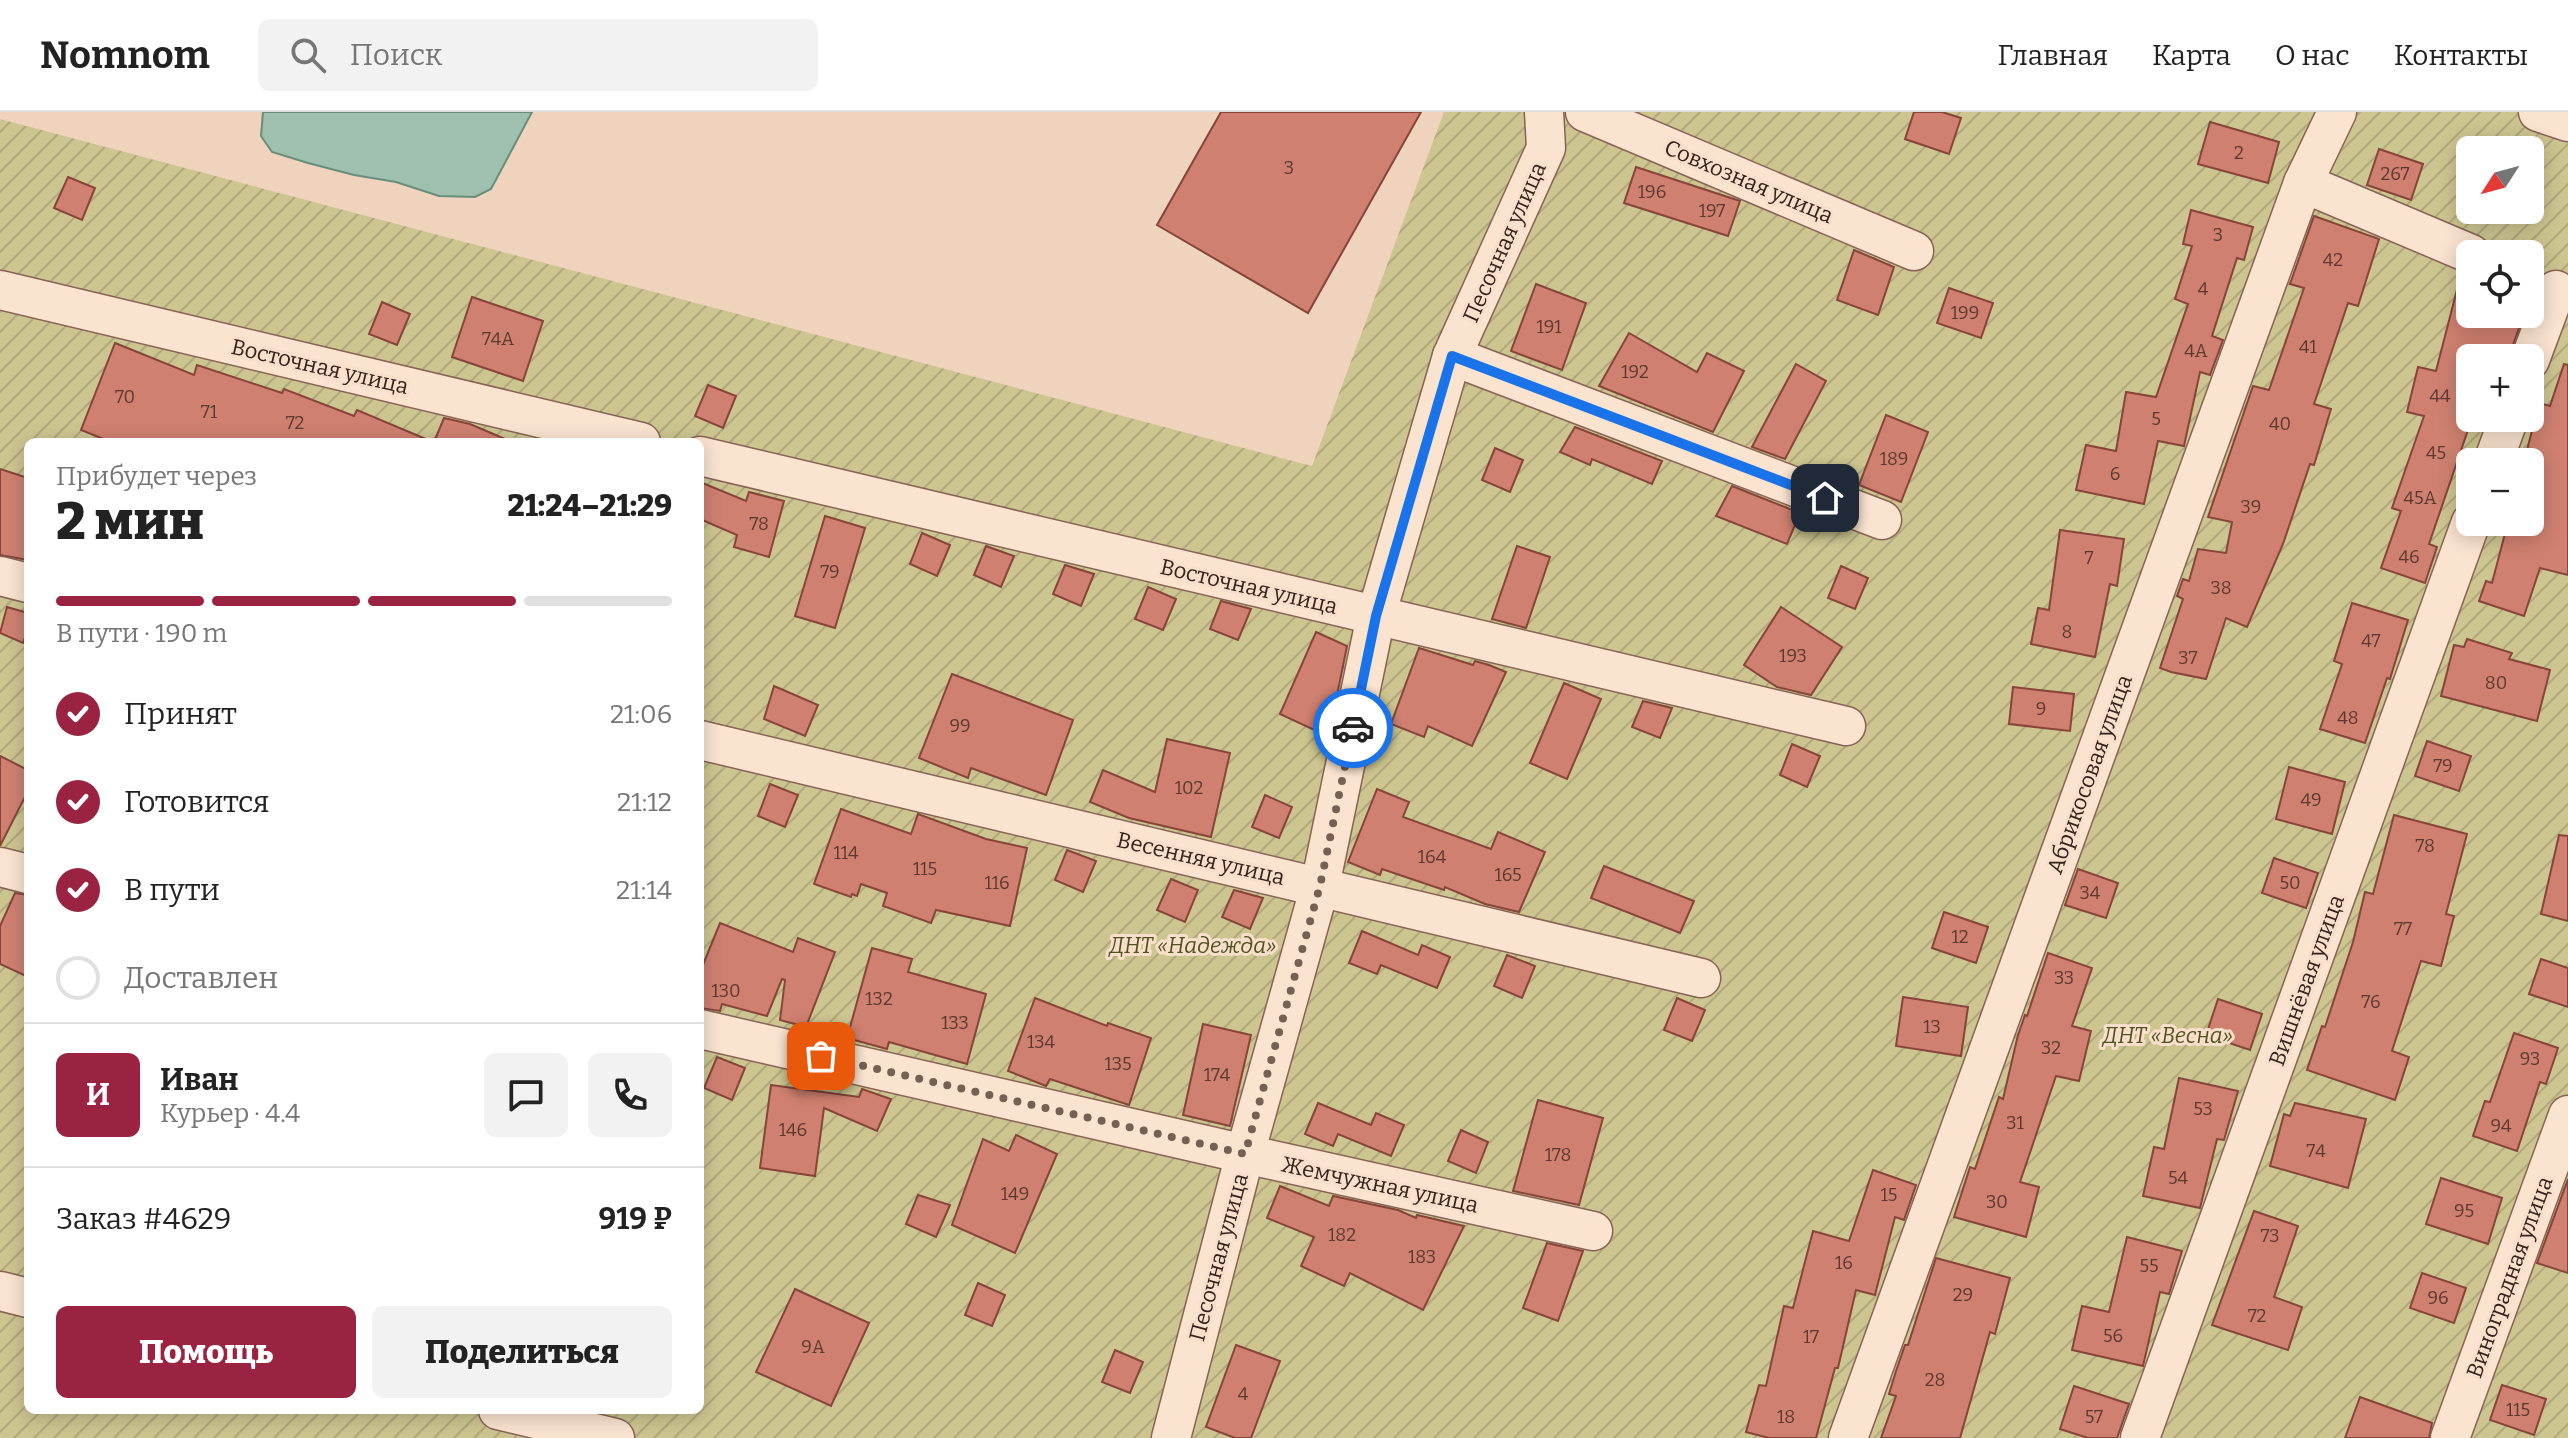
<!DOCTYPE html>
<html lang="ru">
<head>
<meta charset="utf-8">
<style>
  body { margin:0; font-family:Bitter,serif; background:#f2f2f2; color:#222; height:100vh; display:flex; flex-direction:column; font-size:30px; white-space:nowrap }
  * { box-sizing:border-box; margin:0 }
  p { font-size:26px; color:#767676 }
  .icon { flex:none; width:44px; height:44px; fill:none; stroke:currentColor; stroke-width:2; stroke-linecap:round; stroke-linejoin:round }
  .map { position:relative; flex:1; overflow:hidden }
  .panel { position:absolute; left:24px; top:326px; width:680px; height:976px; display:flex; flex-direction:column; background:#fff; border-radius:12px; box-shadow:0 4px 20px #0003 }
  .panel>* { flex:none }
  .needle { width:52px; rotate:234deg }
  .fabs { position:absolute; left:2456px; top:24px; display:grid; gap:16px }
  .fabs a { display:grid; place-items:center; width:88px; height:88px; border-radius:12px; background:#fff; box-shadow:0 4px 20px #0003; font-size:40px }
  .pin { position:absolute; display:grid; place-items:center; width:68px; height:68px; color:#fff; margin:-34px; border-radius:16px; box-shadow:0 4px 12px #0006 }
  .courier { position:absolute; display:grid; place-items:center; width:80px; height:80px; margin:-40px; border:6px solid #1a73e8; border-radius:50%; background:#fff; color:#222; box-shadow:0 2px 10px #0007 }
  .headline em { font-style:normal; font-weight:800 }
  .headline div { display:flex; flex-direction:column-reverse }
  .headline { display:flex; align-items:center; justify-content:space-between; height:136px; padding:0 32px }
  h1 { font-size:52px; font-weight:800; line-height:60px }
  .bar { display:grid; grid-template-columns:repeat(4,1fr); gap:12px 8px; align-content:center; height:96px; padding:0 32px }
  .bar i { height:10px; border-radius:6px; background:#e0e0e0 }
  .bar .selected { background:#992341 }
  .bar p { grid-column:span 4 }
  .line { display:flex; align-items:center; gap:20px; padding:0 32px; border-top:2px solid #e0e0e0 }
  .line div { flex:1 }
  .round { display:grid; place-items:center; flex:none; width:84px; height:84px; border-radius:12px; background:#f2f2f2 }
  ol { padding:0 32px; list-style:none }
  li { display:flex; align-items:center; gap:24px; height:88px }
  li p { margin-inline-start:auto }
  li .icon { padding:8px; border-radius:50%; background:#992341; color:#fff; stroke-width:4 }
  li:last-child { color:#767676 }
  li i { width:44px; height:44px; border:4px solid #e0e0e0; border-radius:50% }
  .primary-button { display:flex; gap:16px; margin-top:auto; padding:16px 32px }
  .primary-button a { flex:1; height:92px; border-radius:12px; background:#992341; color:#fff; font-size:32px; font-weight:800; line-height:92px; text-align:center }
  .primary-button a+a { background:#f2f2f2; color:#222 }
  header { display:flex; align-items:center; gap:48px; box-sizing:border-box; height:112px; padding:0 40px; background:#fff; border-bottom:2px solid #e0e0e0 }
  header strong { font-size:38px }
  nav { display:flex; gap:44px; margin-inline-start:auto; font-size:28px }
  .search { width:560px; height:72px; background:#f2f2f2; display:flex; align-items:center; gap:20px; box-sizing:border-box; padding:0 28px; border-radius:12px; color:#767676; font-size:30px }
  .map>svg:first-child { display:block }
  .garden { fill:url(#garden-furrows); fill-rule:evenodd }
  .water { fill:#a0c0af; stroke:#688e7b; stroke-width:2 }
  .building { fill:#cf8070; stroke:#87453a; stroke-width:2 }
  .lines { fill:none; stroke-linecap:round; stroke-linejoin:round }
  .minor-casing { stroke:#876355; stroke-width:41 }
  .minor { stroke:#fae3cf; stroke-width:38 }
  .done { stroke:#775f53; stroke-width:8; stroke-dasharray:0 14.4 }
  .route { stroke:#1a73e8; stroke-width:10 }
  .labels { text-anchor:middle; stroke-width:6; stroke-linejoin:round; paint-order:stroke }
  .number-label { font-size:18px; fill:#5c3930 }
  .street-label { font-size:22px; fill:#36211b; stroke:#f7dfcc }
  .park-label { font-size:22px; font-style:italic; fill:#535320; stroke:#f7dfcc }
</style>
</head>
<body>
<header>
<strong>Nomnom</strong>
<div class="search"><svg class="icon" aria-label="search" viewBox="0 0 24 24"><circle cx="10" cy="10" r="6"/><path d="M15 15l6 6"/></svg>Поиск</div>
<nav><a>Главная</a><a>Карта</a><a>О нас</a><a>Контакты</a></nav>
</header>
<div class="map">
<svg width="2568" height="1326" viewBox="0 0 2568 1326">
  <defs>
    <pattern id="garden-furrows" width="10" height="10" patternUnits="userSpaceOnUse" patternTransform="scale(2)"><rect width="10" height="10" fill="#cdc590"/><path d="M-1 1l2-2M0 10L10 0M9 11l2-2" fill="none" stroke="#b1a97c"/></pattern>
  </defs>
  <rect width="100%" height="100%" fill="#efd3bc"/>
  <!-- garden -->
  <path class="garden" d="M1444 0H2561L2568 2V1326H0V7L1312 354ZM2470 38H2530V98H2470ZM2470 142H2530V202H2470ZM2470 246H2530V306H2470ZM28 330H700V1298H28ZM2470 350H2530V410H2470Z"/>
  <!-- water -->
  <polygon class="water" points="263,0 532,0 491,77 475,85 439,84 396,70 354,63 308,51 272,40 261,24"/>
  <!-- building -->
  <g class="building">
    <polygon points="1221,0 1421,0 1308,201 1157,113"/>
    <polygon points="1914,0 1942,0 1961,6 1949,42 1905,27"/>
    <polygon points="2210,10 2279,30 2268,71 2198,52"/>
    <polygon points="2379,37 2423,52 2411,88 2367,73"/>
    <polygon points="1636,55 1740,89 1728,124 1624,91"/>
    <polygon points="68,65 95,76 82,108 54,96"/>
    <polygon points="2191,98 2253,115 2244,148 2237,146 2212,224 2223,228 2210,263 2200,260 2184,334 2158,329 2144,392 2076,378 2086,333 2116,339 2126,280 2156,285 2188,192 2175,187 2192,134 2183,132"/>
    <polygon points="2314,104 2379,127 2358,194 2348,191 2314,292 2331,297 2314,353 2310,352 2283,432 2247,515 2226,506 2206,567 2171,560 2160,556 2183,487 2177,484 2183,467 2189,469 2198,437 2226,441 2232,410 2208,405 2253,274 2269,278 2304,176 2290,172"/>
    <polygon points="1854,138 1894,155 1878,203 1837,188"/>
    <polygon points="2461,162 2470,163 2470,202 2524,202 2509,244 2470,234 2470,312 2429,432 2437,435 2425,471 2381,456 2401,399 2392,396 2424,304 2407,300 2418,255 2436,259"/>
    <polygon points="1536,172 1586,191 1562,258 1511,239"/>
    <polygon points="1949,176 1993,191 1981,226 1937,211"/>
    <polygon points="472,185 543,209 523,269 452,245"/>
    <polygon points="382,190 410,202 397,233 369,222"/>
    <polygon points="1629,221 1697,260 1707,241 1744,259 1713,320 1599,274"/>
    <polygon points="115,231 194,263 197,253 282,281 284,277 354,304 357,298 433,330 111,330 81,318"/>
    <polygon points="1796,252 1826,269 1785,347 1752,335"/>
    <polygon points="2564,252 2568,253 2568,463 2540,456 2524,504 2479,489 2486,469 2492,471 2508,410 2530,410 2530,350 2524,350 2539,291 2550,294"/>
    <polygon points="708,273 736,284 723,316 695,304"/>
    <polygon points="1886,303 1928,320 1901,390 1859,373"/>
    <polygon points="444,306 470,312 512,330 434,330"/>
    <polygon points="1575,315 1662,349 1652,372 1592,347 1590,353 1560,340"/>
    <polygon points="1495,336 1523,348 1510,380 1482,368"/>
    <polygon points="0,357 28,366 28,448 0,443"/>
    <polygon points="700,370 746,389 749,380 784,389 769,445 734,435 737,423 700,407"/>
    <polygon points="1732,374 1800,401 1787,432 1716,404"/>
    <polygon points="825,404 865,416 835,516 795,504"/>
    <polygon points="2060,418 2124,427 2117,474 2110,472 2095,545 2031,532 2038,496 2049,498"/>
    <polygon points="922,421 950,433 937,464 910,452"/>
    <polygon points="986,434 1014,444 1001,475 974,463"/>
    <polygon points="1517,434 1550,445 1526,516 1492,507"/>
    <polygon points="1065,453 1094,462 1081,494 1053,482"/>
    <polygon points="1841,454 1868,466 1855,497 1828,486"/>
    <polygon points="1148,475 1176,487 1163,518 1135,507"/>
    <polygon points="1221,489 1251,497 1238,528 1210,517"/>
    <polygon points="2352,491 2408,508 2390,567 2387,566 2365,631 2320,617 2342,552 2334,549"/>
    <polygon points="7,495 28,501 28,516 23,531 0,521"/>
    <polygon points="1781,495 1842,535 1811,583 1777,575 1744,553"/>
    <polygon points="1316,520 1347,534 1332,608 1325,623 1280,602"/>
    <polygon points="2467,527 2512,541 2509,547 2550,558 2537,609 2441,584 2454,533 2464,535"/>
    <polygon points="1419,536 1473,553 1475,549 1489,553 1506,560 1472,634 1428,614 1424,625 1391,612"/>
    <polygon points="952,562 1073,608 1046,683 971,656 968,666 919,646"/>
    <polygon points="1564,571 1601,587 1567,667 1530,651"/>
    <polygon points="774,574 818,593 805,624 764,607"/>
    <polygon points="2013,575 2074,582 2070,619 2009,612"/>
    <polygon points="1643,589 1672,596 1660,626 1632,615"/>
    <polygon points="1167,627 1230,641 1211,725 1129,706 1090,690 1103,658 1155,680"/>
    <polygon points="2427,629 2471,644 2459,679 2415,664"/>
    <polygon points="1792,632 1820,644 1807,675 1780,663"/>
    <polygon points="0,644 28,658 28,679 0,734"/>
    <polygon points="2289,655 2345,670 2332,722 2276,707"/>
    <polygon points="770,672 798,683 785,715 758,704"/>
    <polygon points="1377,677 1409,690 1403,705 1491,737 1498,720 1545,740 1519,800 1485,792 1445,775 1444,778 1382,757 1380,763 1348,750"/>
    <polygon points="1265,683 1292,695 1279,726 1252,715"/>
    <polygon points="841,697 911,722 918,702 986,727 1027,736 1010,814 936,798 931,811 883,794 887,781 861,772 857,784 852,782 851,785 814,772"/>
    <polygon points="2394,703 2467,722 2446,802 2454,804 2441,854 2421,849 2392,939 2409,945 2395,988 2307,958 2322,914 2325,915 2353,830 2365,780 2373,782"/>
    <polygon points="2559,723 2568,724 2568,809 2541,802"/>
    <polygon points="1067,738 1096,749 1083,780 1055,768"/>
    <polygon points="2274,746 2318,761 2306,796 2262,781"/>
    <polygon points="1604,754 1694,789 1680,821 1591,786"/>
    <polygon points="2078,757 2118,771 2106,806 2065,793"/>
    <polygon points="1171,767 1198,778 1185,810 1157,798"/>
    <polygon points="1234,778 1263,786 1250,817 1222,805"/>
    <polygon points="15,781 28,783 28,865 0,852 0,814"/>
    <polygon points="1944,800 1988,815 1976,851 1932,836"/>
    <polygon points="720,811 793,840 798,826 835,840 806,915 780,908 785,868 782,867 767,904 722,892 720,899 700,896 700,860"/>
    <polygon points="1362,819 1418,843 1422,833 1450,845 1437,876 1381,853 1377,862 1349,851"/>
    <polygon points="872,836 912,847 908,860 986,882 967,952 889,930 887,937 847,926"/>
    <polygon points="2048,841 2092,856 2072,914 2091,919 2079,969 2056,964 2020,1070 2039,1075 2026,1125 1954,1105 1970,1055 1975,1057 1999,985 2003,987 2018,923 2025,903 2027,904"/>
    <polygon points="1507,843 1535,854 1522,886 1494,874"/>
    <polygon points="2541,847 2568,856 2568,895 2529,882"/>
    <polygon points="1903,885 1968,895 1961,944 1896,934"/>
    <polygon points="1035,886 1107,914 1108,911 1151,926 1129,993 1050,967 1046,974 1008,959"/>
    <polygon points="1677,886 1705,898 1692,929 1664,918"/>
    <polygon points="2218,887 2262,902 2250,938 2206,923"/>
    <polygon points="1203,912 1251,923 1230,1014 1183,1003"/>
    <polygon points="2514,921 2558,936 2546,972 2540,970 2517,1039 2473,1024 2485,989 2490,990"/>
    <polygon points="717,945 745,956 732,988 704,976"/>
    <polygon points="2179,966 2238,979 2224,1028 2217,1027 2200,1096 2143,1084 2154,1035 2164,1037"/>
    <polygon points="771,973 859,985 862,977 891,987 877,1019 824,996 815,1064 760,1056"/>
    <polygon points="1538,988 1603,1006 1579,1093 1513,1079"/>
    <polygon points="1318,991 1371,1013 1376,1001 1404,1013 1391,1044 1338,1022 1333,1034 1305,1022"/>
    <polygon points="2295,991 2366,1007 2348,1076 2270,1054 2284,1002 2290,1004"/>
    <polygon points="1461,1018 1488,1030 1476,1061 1448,1049"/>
    <polygon points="1016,1023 1057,1042 1015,1141 952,1113 983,1027 1009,1039"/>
    <polygon points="1873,1058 1916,1073 1904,1108 1895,1105 1875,1183 1856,1178 1838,1256 1835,1256 1816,1326 1769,1326 1746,1320 1759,1273 1766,1274 1784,1194 1793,1196 1813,1119 1849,1129"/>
    <polygon points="2441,1066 2502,1086 2488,1132 2426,1112"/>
    <polygon points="2568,1067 2568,1161 2537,1151"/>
    <polygon points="1280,1074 1329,1094 1333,1084 1398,1098 1416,1106 1417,1103 1464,1114 1423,1198 1350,1161 1344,1174 1301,1154 1314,1125 1267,1106"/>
    <polygon points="918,1083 950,1093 936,1125 906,1112"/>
    <polygon points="2254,1099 2298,1114 2274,1185 2302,1195 2288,1238 2212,1213"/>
    <polygon points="2127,1125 2182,1139 2169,1182 2160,1180 2143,1254 2072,1238 2082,1194 2109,1200"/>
    <polygon points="1547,1131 1583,1139 1558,1209 1523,1196"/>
    <polygon points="1936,1146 2010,1166 1995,1222 1990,1220 1960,1326 1881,1326 1896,1284 1889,1282 1896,1259 1905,1233 1908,1233"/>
    <polygon points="2422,1161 2466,1176 2454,1211 2410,1196"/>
    <polygon points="978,1171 1005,1183 992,1214 965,1203"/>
    <polygon points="795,1177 869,1211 831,1294 756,1260"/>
    <polygon points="1236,1233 1280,1249 1251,1326 1235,1326 1206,1315"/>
    <polygon points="1115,1238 1143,1250 1130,1281 1102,1270"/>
    <polygon points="2502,1273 2546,1287 2534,1323 2490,1308"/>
    <polygon points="2074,1274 2129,1292 2117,1326 2088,1326 2060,1317"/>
    <polygon points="2360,1285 2432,1311 2429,1326 2345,1326"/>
  </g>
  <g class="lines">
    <defs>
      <g id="minor">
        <polyline points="1585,0 1914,139"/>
        <polyline points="2538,0 2568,10"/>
        <polyline points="2303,71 2471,142"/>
        <polyline points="0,178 641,330"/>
        <polyline points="1452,244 1882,408"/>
        <polyline points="2530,248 2556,178"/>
        <polyline points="700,344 1846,614"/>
        <polyline points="2493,350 2509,306"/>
        <polyline points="0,464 28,471"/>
        <polyline points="700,628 1701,866"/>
        <polyline points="0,755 28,762"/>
        <polyline points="700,917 1245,1042 1593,1119"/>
        <polyline points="0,1179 28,1186"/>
        <polyline points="498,1298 615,1326"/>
        <polyline points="1171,1326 1245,1042 1320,774 1376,504 1452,244 1546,36 1544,0"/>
        <polyline points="1848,1326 2303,71 2337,0"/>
        <polyline points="2140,1326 2471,410"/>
        <polyline points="2450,1326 2568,1003"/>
      </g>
    </defs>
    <!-- minor casing -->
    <use href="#minor" class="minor-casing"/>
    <!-- minor -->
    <use href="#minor" class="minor"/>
  </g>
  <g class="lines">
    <!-- done -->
    <polyline class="done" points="821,944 1245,1042 1320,774 1353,616"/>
    <!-- route -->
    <polyline class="route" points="1353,616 1376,504 1452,244 1825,386"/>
  </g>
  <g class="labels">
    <!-- number labels -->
    <g class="number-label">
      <text x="2239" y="47">2</text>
      <text x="1289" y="62">3</text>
      <text x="2395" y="68">267</text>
      <text x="1652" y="86">196</text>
      <text x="1712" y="105">197</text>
      <text x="2218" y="129">3</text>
      <text x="2333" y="154">42</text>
      <text x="2203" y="183">4</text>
      <text x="1965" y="207">199</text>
      <text x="1549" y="221">191</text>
      <text x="498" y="233">74А</text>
      <text x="2308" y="241">41</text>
      <text x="2196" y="245">4А</text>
      <text x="1635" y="266">192</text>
      <text x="2440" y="290">44</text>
      <text x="125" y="291">70</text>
      <text x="209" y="306">71</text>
      <text x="2156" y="313">5</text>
      <text x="295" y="317">72</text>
      <text x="2280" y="318">40</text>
      <text x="2436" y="347">45</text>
      <text x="1894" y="353">189</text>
      <text x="2115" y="368">6</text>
      <text x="2420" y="392">45А</text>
      <text x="2251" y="401">39</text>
      <text x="759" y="418">78</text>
      <text x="2409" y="451">46</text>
      <text x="2089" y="452">7</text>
      <text x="830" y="466">79</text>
      <text x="2221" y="482">38</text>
      <text x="2067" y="526">8</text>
      <text x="2371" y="535">47</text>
      <text x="1793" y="550">193</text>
      <text x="2188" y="552">37</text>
      <text x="2496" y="577">80</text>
      <text x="2041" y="603">9</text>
      <text x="2348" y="612">48</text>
      <text x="960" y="620">99</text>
      <text x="2443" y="660">79</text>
      <text x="1189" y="682">102</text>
      <text x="2311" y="694">49</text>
      <text x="2425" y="740">78</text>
      <text x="846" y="747">114</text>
      <text x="1432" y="751">164</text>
      <text x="925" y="763">115</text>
      <text x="1508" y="769">165</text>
      <text x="997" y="777">116</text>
      <text x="2290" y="777">50</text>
      <text x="2090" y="787">34</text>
      <text x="2403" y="823">77</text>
      <text x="1960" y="831">12</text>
      <text x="2064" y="872">33</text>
      <text x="726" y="885">130</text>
      <text x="879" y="893">132</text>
      <text x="2371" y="896">76</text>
      <text x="955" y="917">133</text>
      <text x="1932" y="921">13</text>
      <text x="1041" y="936">134</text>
      <text x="2051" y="942">32</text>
      <text x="2530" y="953">93</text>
      <text x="1118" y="958">135</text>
      <text x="1217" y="969">174</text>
      <text x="2203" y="1003">53</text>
      <text x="2015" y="1017">31</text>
      <text x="2501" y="1020">94</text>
      <text x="793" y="1024">146</text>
      <text x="2316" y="1045">74</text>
      <text x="1558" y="1049">178</text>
      <text x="2178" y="1072">54</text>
      <text x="1015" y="1088">149</text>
      <text x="1889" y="1089">15</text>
      <text x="1997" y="1096">30</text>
      <text x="2464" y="1105">95</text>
      <text x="1342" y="1129">182</text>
      <text x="2270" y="1130">73</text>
      <text x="1422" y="1151">183</text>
      <text x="1844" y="1157">16</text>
      <text x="2149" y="1160">55</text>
      <text x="1963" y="1189">29</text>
      <text x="2438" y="1192">96</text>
      <text x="2257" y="1210">72</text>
      <text x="2113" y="1230">56</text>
      <text x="1811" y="1231">17</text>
      <text x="813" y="1241">9А</text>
      <text x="1935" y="1274">28</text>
      <text x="1243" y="1288">4</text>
      <text x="2518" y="1304">115</text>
      <text x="1786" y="1311">18</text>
      <text x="2094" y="1311">57</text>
    </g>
    <!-- street labels -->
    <g class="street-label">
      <text transform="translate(1749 69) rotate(23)" y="8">Совхозная улица</text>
      <text transform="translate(1504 130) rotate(-66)" y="8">Песочная улица</text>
      <text transform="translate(320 254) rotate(13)" y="8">Восточная улица</text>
      <text transform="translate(1249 474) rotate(13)" y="8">Восточная улица</text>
      <text transform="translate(2089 662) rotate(-70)" y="8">Абрикосовая улица</text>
      <text transform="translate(1201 746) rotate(13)" y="8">Весенняя улица</text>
      <text transform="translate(2306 868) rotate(-70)" y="8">Вишнёвая улица</text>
      <text transform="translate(1380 1072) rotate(12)" y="8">Жемчужная улица</text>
      <text transform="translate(1218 1145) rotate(-75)" y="8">Песочная улица</text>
      <text transform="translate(2509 1165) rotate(-70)" y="8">Виноградная улица</text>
    </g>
    <!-- park labels -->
    <g class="park-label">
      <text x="1193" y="841">ДНТ «Надежда»</text>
      <text x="2168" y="931">ДНТ «Весна»</text>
    </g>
  </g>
</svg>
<div class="fabs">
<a><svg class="needle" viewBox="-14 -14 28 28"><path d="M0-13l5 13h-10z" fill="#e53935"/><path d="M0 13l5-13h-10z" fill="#767676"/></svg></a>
<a><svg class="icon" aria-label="locate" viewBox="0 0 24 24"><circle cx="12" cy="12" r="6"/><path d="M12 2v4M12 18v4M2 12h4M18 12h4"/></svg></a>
<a>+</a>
<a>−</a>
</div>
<div class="pin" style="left:821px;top:944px;background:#ea580c"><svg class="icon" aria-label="bag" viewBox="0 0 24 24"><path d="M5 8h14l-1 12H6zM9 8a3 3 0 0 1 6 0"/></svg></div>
<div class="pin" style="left:1825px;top:386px;background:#1f2937"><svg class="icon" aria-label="home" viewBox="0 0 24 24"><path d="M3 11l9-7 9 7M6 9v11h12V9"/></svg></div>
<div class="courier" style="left:1353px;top:616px"><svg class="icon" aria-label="car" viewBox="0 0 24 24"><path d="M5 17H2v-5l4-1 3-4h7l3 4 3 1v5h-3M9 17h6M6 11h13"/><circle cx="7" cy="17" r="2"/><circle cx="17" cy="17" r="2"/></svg></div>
<section class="panel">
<div class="headline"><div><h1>2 мин</h1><p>Прибудет через</p></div><em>21:24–21:29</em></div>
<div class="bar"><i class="selected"></i><i class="selected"></i><i class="selected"></i><i></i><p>В пути · 190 m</p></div>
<ol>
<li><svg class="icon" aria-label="check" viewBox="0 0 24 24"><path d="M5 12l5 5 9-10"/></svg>Принят<p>21:06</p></li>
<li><svg class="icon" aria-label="check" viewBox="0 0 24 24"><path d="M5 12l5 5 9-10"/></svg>Готовится<p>21:12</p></li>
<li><svg class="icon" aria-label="check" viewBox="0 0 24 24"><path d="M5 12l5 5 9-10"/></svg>В пути<p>21:14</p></li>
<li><i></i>Доставлен</li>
</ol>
<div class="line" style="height:144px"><b class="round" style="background:#992341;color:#fff">И</b><div><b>Иван</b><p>Курьер · 4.4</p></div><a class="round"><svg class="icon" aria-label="chat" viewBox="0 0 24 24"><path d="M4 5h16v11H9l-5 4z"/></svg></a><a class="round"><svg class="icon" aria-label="phone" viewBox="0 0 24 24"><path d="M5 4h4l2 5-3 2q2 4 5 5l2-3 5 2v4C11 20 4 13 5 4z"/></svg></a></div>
<div class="line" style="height:104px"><div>Заказ #4629</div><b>919 ₽</b></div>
<div class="primary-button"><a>Помощь</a><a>Поделиться</a></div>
</section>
</div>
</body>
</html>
